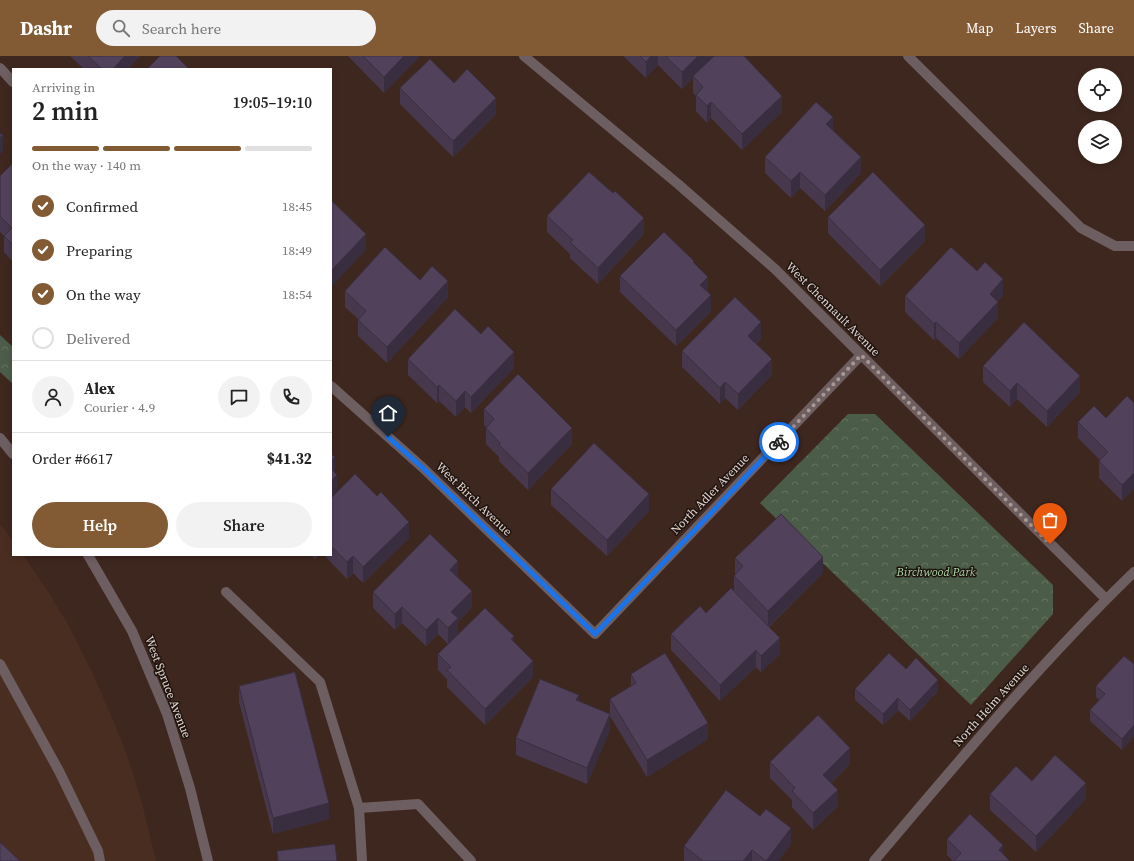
<!DOCTYPE html>
<html lang="en">
<head>
<meta charset="utf-8">
<style>
  body { margin:0; font-family:"Source Serif 4",serif; background:#f2f2f2; color:#222; height:100vh; display:flex; flex-direction:column; font-size:15px; white-space:nowrap }
  * { box-sizing:border-box; margin:0 }
  p { font-size:13px; color:#767676 }
  .icon { flex:none; width:22px; height:22px; fill:none; stroke:currentColor; stroke-width:2; stroke-linecap:round; stroke-linejoin:round }
  .map { position:relative; flex:1; overflow:hidden }
  .details { position:absolute; left:12px; top:12px; width:320px; height:488px; display:flex; flex-direction:column; background:#fff; border-radius:0px; box-shadow:0 2px 6px #0003 }
  .details>* { flex:none }
  .tools { position:absolute; left:1078px; top:12px; display:grid; gap:8px }
  .tools a { display:grid; place-items:center; width:44px; height:44px; border-radius:50%; background:#fff; box-shadow:0 2px 6px #0003; font-size:20px }
  .pin { position:absolute; display:grid; place-items:center; width:34px; height:34px; color:#fff; margin:-41px -17px; border-radius:50% 50% 50% 0; rotate:-45deg; box-shadow:0 0 4px #0007 }
  .pin .icon { rotate:45deg }
  .courier { position:absolute; display:grid; place-items:center; width:40px; height:40px; margin:-20px; border:3px solid #1a73e8; border-radius:50%; background:#fff; color:#222; box-shadow:0 1px 5px #0007 }
  .summary em { font-style:normal; font-weight:600 }
  .summary div { display:flex; flex-direction:column-reverse }
  .summary { display:flex; align-items:center; justify-content:space-between; height:68px; padding:0 20px }
  h1 { font-size:26px; font-weight:600; line-height:30px }
  .bar { display:grid; grid-template-columns:repeat(4,1fr); gap:6px 4px; align-content:center; height:48px; padding:0 20px }
  .bar i { height:5px; border-radius:3px; background:#e0e0e0 }
  .bar .selected { background:#825b34 }
  .bar p { grid-column:span 4 }
  .line { display:flex; align-items:center; gap:10px; padding:0 20px; border-top:1px solid #e0e0e0 }
  .line div { flex:1 }
  .round { display:grid; place-items:center; flex:none; width:42px; height:42px; border-radius:21px; background:#f2f2f2 }
  ol { padding:0 20px; list-style:none }
  li { display:flex; align-items:center; gap:12px; height:44px }
  li p { margin-inline-start:auto }
  li .icon { padding:4px; border-radius:50%; background:#825b34; color:#fff; stroke-width:4 }
  li:last-child { color:#767676 }
  li i { width:22px; height:22px; border:2px solid #e0e0e0; border-radius:50% }
  .primary-button { display:flex; gap:8px; margin-top:auto; padding:8px 20px }
  .primary-button a { flex:1; height:46px; border-radius:24px; background:#825b34; color:#fff; font-size:16px; font-weight:600; line-height:46px; text-align:center }
  .primary-button a+a { background:#f2f2f2; color:#222 }
  header { display:flex; align-items:center; gap:24px; box-sizing:border-box; height:56px; padding:0 20px; background:#825b34; color:#fff }
  header strong { font-size:19px }
  nav { display:flex; gap:22px; margin-inline-start:auto; font-size:14px }
  .search { width:280px; height:36px; background:#f2f2f2; display:flex; align-items:center; gap:10px; box-sizing:border-box; padding:0 14px; border-radius:22px; color:#767676; font-size:15px }
  .map>svg:first-child { display:block }
  .built { fill:#4a2d21 }
  .park { fill:url(#park-crowns) }
  .lines { fill:none; stroke-linecap:round; stroke-linejoin:round }
  .lane { stroke:#6d5e61; stroke-width:10 }
  .street { stroke:#6d5e61; stroke-width:10 }
  .wall { fill:#47384e }
  .shaded-wall { fill:#392e40 }
  .building { fill:#52415b; stroke:#392e40 }
  .done { stroke:#aa9891; stroke-width:4; stroke-dasharray:0 7.2 }
  .route { stroke:#1a73e8; stroke-width:5 }
  .labels { text-anchor:middle; stroke-width:3; stroke-linejoin:round; paint-order:stroke }
  .street-label { font-size:12px; fill:#e4d5cf; stroke:#1d130f }
  .park-label { font-size:12px; font-style:italic; fill:#add5a6; stroke:#1d130f }
</style>
</head>
<body>
<header>
<strong>Dashr</strong>
<div class="search"><svg class="icon" aria-label="search" viewBox="0 0 24 24"><circle cx="10" cy="10" r="6"/><path d="M15 15l6 6"/></svg>Search here</div>
<nav><a>Map</a><a>Layers</a><a>Share</a></nav>
</header>
<div class="map">
<svg width="1134" height="805" viewBox="0 0 1134 805">
  <defs>
    <pattern id="park-crowns" width="20" height="18" patternUnits="userSpaceOnUse"><rect width="20" height="18" fill="#4b5d48"/><path d="M2 6a3 3 0 1 1 6 0M12 15a3 3 0 1 1 6 0" fill="none" stroke="#657361"/></pattern>
  </defs>
  <rect width="100%" height="100%" fill="#3e271e"/>
  <!-- built -->
  <polygon class="built" points="0,468 13,485 13,499 23,499 47,534 69,570 94,620 116,671 131,711 143,751 156,805 0,805"/>
  <!-- park -->
  <g class="park">
    <polygon points="0,279 13,291 13,328 0,316"/>
    <polygon points="848,358 875,358 1053,529 1053,558 971,649 760,447"/>
  </g>
  <g class="lines">
    <!-- lane -->
    <polyline class="lane" points="0,608 59,715 98,795 100,805"/>
    <!-- street -->
    <g class="street">
      <polyline points="524,0 678,128 775,213 1106,543"/>
      <polyline points="908,0 1081,172 1115,190 1134,190"/>
      <polyline points="0,12 13,26"/>
      <polyline points="331,330 422,411 595,578 861,299"/>
      <polyline points="0,382 13,398"/>
      <polyline points="88,499 132,575 167,658 190,732 208,805"/>
      <polyline points="226,536 320,626 359,752 418,748 471,805"/>
      <polyline points="359,752 362,805"/>
      <path d="M874 805C958 706 1041 606 1134 516"/>
    </g>
  </g>
  <!-- wall -->
  <g class="wall">
    <polygon points="70,0 140,0 128,13 84,13"/>
    <polygon points="348,0 419,0 419,1 384,37"/>
    <polygon points="623,0 714,0 782,56 742,94 711,62 707,67 696,55 696,40 693,37 693,22 682,33 658,9 646,22"/>
    <polygon points="454,27 496,58 453,101 400,48 400,32"/>
    <polygon points="833,74 861,117 825,155 800,132 791,142 765,117 765,101"/>
    <polygon points="13,107 13,206 4,196 4,180 0,176 0,120"/>
    <polygon points="547,160 644,178 598,228 570,202 570,198 547,176"/>
    <polygon points="828,161 925,185 880,230 828,177"/>
    <polygon points="694,207 708,236 711,255 676,290 620,236 620,220"/>
    <polygon points="420,224 448,241 387,307 358,280 358,263 345,251 345,235"/>
    <polygon points="905,240 1003,240 998,245 998,262 959,303 936,282 934,284 905,256"/>
    <polygon points="761,283 756,288 772,319 738,354 725,342 720,348 682,311 682,295"/>
    <polygon points="408,303 514,312 471,357 465,351 456,361 439,345 437,347 408,319"/>
    <polygon points="983,310 1080,336 1047,371 1017,343 1010,351 983,326"/>
    <polygon points="1127,340 1122,445 1099,422 1099,405 1100,404 1078,382 1078,366 1106,362"/>
    <polygon points="484,353 572,388 528,434 499,405 499,401 486,388 486,371 484,369"/>
    <polygon points="551,433 649,455 607,500 551,449"/>
    <polygon points="331,442 409,482 363,527 353,517 347,523 324,499 331,499"/>
    <polygon points="312,499 319,499 315,503"/>
    <polygon points="735,502 823,517 769,571 780,598 761,616 756,611 720,645 671,594 671,578 706,557 734,535 734,520 735,518"/>
    <polygon points="458,521 472,551 458,566 448,588 438,578 426,590 402,567 395,574 373,552 373,536"/>
    <polygon points="514,586 533,621 485,669 447,631 447,623 438,614 438,598"/>
    <polygon points="1134,608 1134,680 1122,694 1090,665 1090,654 1099,644 1096,641 1096,630"/>
    <polygon points="906,613 938,635 910,665 898,654 883,669 855,644 855,633"/>
    <polygon points="631,618 708,683 647,721 610,660 610,643 631,631"/>
    <polygon points="239,630 329,763 273,778 239,646"/>
    <polygon points="610,674 587,728 516,699 516,682"/>
    <polygon points="770,706 850,708 831,727 838,750 813,774 792,751 792,744 770,722"/>
    <polygon points="1032,725 1086,743 1036,796 990,754 990,738"/>
    <polygon points="760,760 791,788 778,805 684,805 684,790"/>
    <polygon points="947,783 1003,798 1010,805 953,805 947,799"/>
  </g>
  <!-- shaded-wall -->
  <g class="shaded-wall">
    <polygon points="125,0 140,0 128,13 113,13"/>
    <polygon points="404,0 419,0 419,1 384,37 384,21"/>
    <polygon points="651,0 658,0 658,9 646,22 646,6"/>
    <polygon points="698,0 714,0 693,20 693,22 682,33 682,16"/>
    <polygon points="782,40 782,56 742,94 742,78"/>
    <polygon points="496,42 496,58 453,101 453,85"/>
    <polygon points="711,46 711,62 707,67 707,50"/>
    <polygon points="833,61 833,77 826,68"/>
    <polygon points="3,79 3,96 0,98 0,82"/>
    <polygon points="861,101 861,117 825,155 825,139"/>
    <polygon points="800,116 800,132 791,142 791,125"/>
    <polygon points="644,162 644,178 598,228 598,212"/>
    <polygon points="925,169 925,185 880,230 880,214"/>
    <polygon points="366,178 366,194 331,231 331,215"/>
    <polygon points="708,221 708,237 700,229"/>
    <polygon points="1003,223 1003,240 990,254 990,238"/>
    <polygon points="448,225 448,241 387,307 387,291"/>
    <polygon points="711,239 711,255 676,290 676,274"/>
    <polygon points="998,246 998,262 959,303 959,287"/>
    <polygon points="761,266 761,283 748,296 748,280"/>
    <polygon points="936,266 936,282 934,284 934,268"/>
    <polygon points="514,296 514,312 471,357 471,341"/>
    <polygon points="772,303 772,319 738,354 738,338"/>
    <polygon points="1080,320 1080,336 1047,371 1047,355"/>
    <polygon points="725,326 725,342 720,348 720,332"/>
    <polygon points="1017,327 1017,343 1010,351 1010,335"/>
    <polygon points="439,329 439,345 437,347 437,331"/>
    <polygon points="465,335 465,351 456,361 456,345"/>
    <polygon points="572,372 572,388 528,434 528,417"/>
    <polygon points="335,401 335,417 331,421 331,405"/>
    <polygon points="1134,417 1134,433 1122,445 1122,429"/>
    <polygon points="337,419 337,435 331,441 331,425"/>
    <polygon points="649,438 649,455 607,500 607,484"/>
    <polygon points="409,466 409,482 363,527 363,511"/>
    <polygon points="315,499 319,499 315,503"/>
    <polygon points="353,500 353,517 347,523 347,506"/>
    <polygon points="823,501 823,517 768,571 768,555"/>
    <polygon points="458,505 458,521 450,530 450,514"/>
    <polygon points="472,535 472,551 458,566 458,578 448,588 448,572 451,556"/>
    <polygon points="402,551 402,567 395,574 395,558"/>
    <polygon points="438,562 438,578 426,590 426,574"/>
    <polygon points="514,580 514,596 511,583"/>
    <polygon points="780,582 780,598 761,616 761,600"/>
    <polygon points="756,594 756,611 720,645 720,629"/>
    <polygon points="533,605 533,621 485,669 485,653"/>
    <polygon points="938,624 938,635 910,665 910,654"/>
    <polygon points="579,639 579,655 576,644"/>
    <polygon points="898,642 898,654 883,669 883,658"/>
    <polygon points="610,658 610,674 587,728 587,712"/>
    <polygon points="708,667 708,683 647,721 647,704"/>
    <polygon points="1134,669 1134,680 1122,694 1122,683"/>
    <polygon points="850,692 850,708 823,735 823,719"/>
    <polygon points="1086,727 1086,743 1036,796 1036,780"/>
    <polygon points="838,734 838,750 813,774 813,757"/>
    <polygon points="329,747 329,763 273,778 273,762"/>
    <polygon points="791,772 791,788 778,805 766,805"/>
    <polygon points="1003,789 1003,805 999,794"/>
    <polygon points="752,794 752,805 743,805"/>
  </g>
  <!-- building -->
  <g class="building">
    <polygon points="88,0 125,0 113,13 102,13"/>
    <polygon points="160,0 176,0 189,13 147,13"/>
    <polygon points="363,0 404,0 384,21"/>
    <polygon points="640,0 651,0 646,6"/>
    <polygon points="665,0 698,0 682,16"/>
    <polygon points="714,0 744,0 782,40 742,78 711,46 707,50 696,39 703,31 693,20"/>
    <polygon points="430,3 454,27 467,13 496,42 453,85 400,32"/>
    <polygon points="816,46 833,61 826,68 861,101 825,139 800,116 791,125 765,101"/>
    <polygon points="0,77 3,79 0,82"/>
    <polygon points="13,107 13,189 4,180 12,172 0,160 0,120"/>
    <polygon points="589,116 613,137 615,135 644,162 598,212 570,186 573,184 547,160"/>
    <polygon points="873,116 925,169 880,214 828,161"/>
    <polygon points="331,144 366,178 331,215"/>
    <polygon points="664,176 694,205 693,206 708,221 700,229 711,239 676,274 620,220"/>
    <polygon points="385,191 420,224 432,210 448,225 387,291 358,264 366,255 345,235"/>
    <polygon points="951,191 977,215 985,206 1003,223 990,238 998,246 959,287 936,266 934,268 905,240"/>
    <polygon points="735,241 761,266 748,280 772,303 738,338 725,326 720,332 682,295"/>
    <polygon points="455,253 481,278 488,270 514,296 471,341 465,335 456,345 439,329 437,331 408,303"/>
    <polygon points="1024,266 1080,320 1047,355 1017,327 1010,335 983,310"/>
    <polygon points="518,318 572,372 528,417 499,389 500,387 486,372 494,363 484,353"/>
    <polygon points="1127,340 1134,347 1134,417 1122,429 1099,405 1108,396 1078,366 1094,350 1106,362"/>
    <polygon points="594,387 649,438 607,484 551,433"/>
    <polygon points="331,398 335,401 331,405"/>
    <polygon points="331,412 337,419 331,425"/>
    <polygon points="355,418 377,440 381,436 409,466 363,511 353,500 347,506 331,490 331,442"/>
    <polygon points="781,458 823,501 768,555 734,520 743,510 735,502"/>
    <polygon points="430,478 458,505 450,514 472,535 451,556 458,562 448,572 438,562 426,574 402,551 395,558 373,536"/>
    <polygon points="731,532 780,582 761,600 756,594 720,629 671,578 700,550 706,557"/>
    <polygon points="485,552 514,580 511,583 533,605 485,653 447,614 451,611 438,598"/>
    <polygon points="665,597 708,667 647,704 610,643 636,627 631,618"/>
    <polygon points="889,597 906,613 916,602 938,624 910,654 898,642 883,658 855,633"/>
    <polygon points="1124,600 1134,608 1134,669 1122,683 1090,654 1105,638 1096,630"/>
    <polygon points="295,616 329,747 273,762 239,630"/>
    <polygon points="540,623 579,639 576,644 610,658 587,712 516,682"/>
    <polygon points="818,659 850,692 823,719 838,734 813,757 792,735 795,732 770,706"/>
    <polygon points="1055,699 1086,727 1036,780 990,738 1016,710 1032,725"/>
    <polygon points="726,734 760,760 766,753 791,772 766,805 752,794 743,805 703,805 684,790"/>
    <polygon points="970,758 1003,789 999,794 1010,805 954,805 961,797 947,783"/>
    <polygon points="0,786 20,805 0,805"/>
    <polygon points="335,788 337,805 278,805 277,795"/>
  </g>
  <g class="lines">
    <!-- done -->
    <polyline class="done" points="779,386 861,299 1050,488"/>
    <!-- route -->
    <polyline class="route" points="388,381 422,411 595,578 779,386"/>
  </g>
  <g class="labels">
    <!-- street labels -->
    <g class="street-label">
      <text transform="translate(833 253) rotate(45)" y="4">West Chennault Avenue</text>
      <text transform="translate(710 438) rotate(-46)" y="4">North Adler Avenue</text>
      <text transform="translate(474 443) rotate(44)" y="4">West Birch Avenue</text>
      <text transform="translate(168 631) rotate(69)" y="4">West Spruce Avenue</text>
      <text transform="translate(991 649) rotate(-48)" y="4">North Helm Avenue</text>
    </g>
    <!-- park labels -->
    <g class="park-label">
      <text x="936" y="520">Birchwood Park</text>
    </g>
  </g>
</svg>
<div class="tools">
<a><svg class="icon" aria-label="locate" viewBox="0 0 24 24"><circle cx="12" cy="12" r="6"/><path d="M12 2v4M12 18v4M2 12h4M18 12h4"/></svg></a>
<a><svg class="icon" aria-label="layers" viewBox="0 0 24 24"><path d="M12 4l9 5-9 5-9-5zM3 14l9 5 9-5"/></svg></a>
</div>
<div class="pin" style="left:1050px;top:488px;background:#ea580c"><svg class="icon" aria-label="bag" viewBox="0 0 24 24"><path d="M5 8h14l-1 12H6zM9 8a3 3 0 0 1 6 0"/></svg></div>
<div class="pin" style="left:388px;top:381px;background:#1f2937"><svg class="icon" aria-label="home" viewBox="0 0 24 24"><path d="M3 11l9-7 9 7M6 9v11h12V9"/></svg></div>
<div class="courier" style="left:779px;top:386px"><svg class="icon" aria-label="bike" viewBox="0 0 24 24"><circle cx="6" cy="16" r="4"/><circle cx="18" cy="16" r="4"/><path d="M6 16l4-8h5l3 8M10 8l3 8H6M13 5h3"/></svg></div>
<section class="details">
<div class="summary"><div><h1>2 min</h1><p>Arriving in</p></div><em>19:05–19:10</em></div>
<div class="bar"><i class="selected"></i><i class="selected"></i><i class="selected"></i><i></i><p>On the way · 140 m</p></div>
<ol>
<li><svg class="icon" aria-label="check" viewBox="0 0 24 24"><path d="M5 12l5 5 9-10"/></svg>Confirmed<p>18:45</p></li>
<li><svg class="icon" aria-label="check" viewBox="0 0 24 24"><path d="M5 12l5 5 9-10"/></svg>Preparing<p>18:49</p></li>
<li><svg class="icon" aria-label="check" viewBox="0 0 24 24"><path d="M5 12l5 5 9-10"/></svg>On the way<p>18:54</p></li>
<li><i></i>Delivered</li>
</ol>
<div class="line" style="height:72px"><a class="round"><svg class="icon" aria-label="person" viewBox="0 0 24 24"><circle cx="12" cy="8" r="4"/><path d="M4 21q1-7 8-7t8 7"/></svg></a><div><b>Alex</b><p>Courier · 4.9</p></div><a class="round"><svg class="icon" aria-label="chat" viewBox="0 0 24 24"><path d="M4 5h16v11H9l-5 4z"/></svg></a><a class="round"><svg class="icon" aria-label="phone" viewBox="0 0 24 24"><path d="M5 4h4l2 5-3 2q2 4 5 5l2-3 5 2v4C11 20 4 13 5 4z"/></svg></a></div>
<div class="line" style="height:52px"><div>Order #6617</div><b>$41.32</b></div>
<div class="primary-button"><a>Help</a><a>Share</a></div>
</section>
</div>
</body>
</html>
